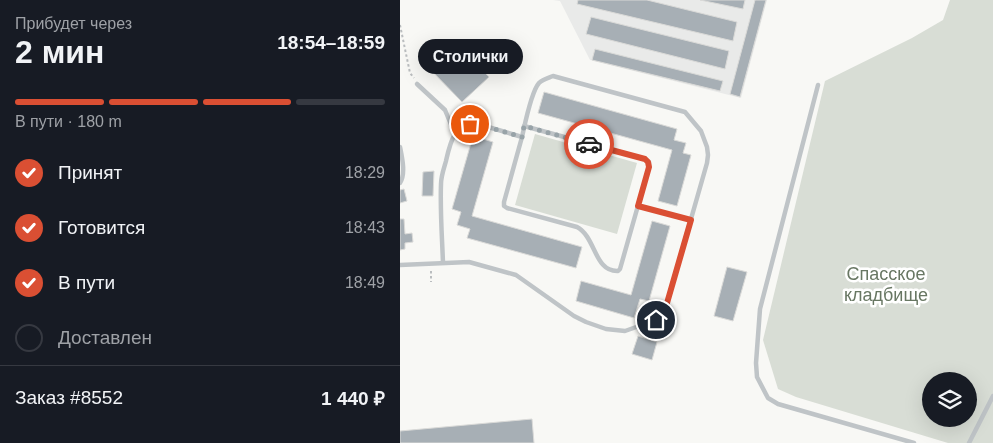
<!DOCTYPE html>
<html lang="ru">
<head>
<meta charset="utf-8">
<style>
  body { margin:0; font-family:Arial,sans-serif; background:#242831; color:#f1f3f6; height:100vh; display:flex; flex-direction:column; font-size:19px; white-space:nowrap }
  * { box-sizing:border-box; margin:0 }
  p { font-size:16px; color:#9ea1a6 }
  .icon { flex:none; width:28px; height:28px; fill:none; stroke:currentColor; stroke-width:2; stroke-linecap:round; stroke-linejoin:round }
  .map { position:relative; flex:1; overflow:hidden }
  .drawer { display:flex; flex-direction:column; background:#171b24; width:400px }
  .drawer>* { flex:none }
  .fabs { position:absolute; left:522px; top:372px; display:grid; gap:10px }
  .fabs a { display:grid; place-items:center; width:55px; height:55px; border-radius:50%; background:#171b24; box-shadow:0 5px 20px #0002; font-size:25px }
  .pin { position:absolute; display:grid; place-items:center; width:42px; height:42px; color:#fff; margin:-21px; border:2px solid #fff; border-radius:50%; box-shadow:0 1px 5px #0007 }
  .courier { position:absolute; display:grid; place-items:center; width:50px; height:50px; margin:-25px; border:4px solid #da4f33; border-radius:50%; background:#fff; color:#222; box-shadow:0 1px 6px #0007 }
  .bubble { position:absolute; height:35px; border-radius:18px; background:#171b24; box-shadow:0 5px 20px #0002; font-size:16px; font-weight:800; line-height:35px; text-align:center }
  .headline em { font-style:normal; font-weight:800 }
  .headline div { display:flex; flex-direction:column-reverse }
  .headline { display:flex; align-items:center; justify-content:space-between; height:85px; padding:0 15px }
  h1 { font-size:32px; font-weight:800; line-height:38px }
  .bar { display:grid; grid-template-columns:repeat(4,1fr); gap:8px 5px; align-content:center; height:60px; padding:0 15px }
  .bar i { height:6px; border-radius:4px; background:#363941 }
  .bar .current { background:#da4f33 }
  .bar p { grid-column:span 4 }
  .line { display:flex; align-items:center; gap:12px; padding:0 15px; border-top:1px solid #363941 }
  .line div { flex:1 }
  ol { padding:0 15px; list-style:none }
  li { display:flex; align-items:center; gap:15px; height:55px }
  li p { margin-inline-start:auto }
  li .icon { padding:5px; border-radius:50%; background:#da4f33; color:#fff; stroke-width:4 }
  li:last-child { color:#9ea1a6 }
  li i { width:28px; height:28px; border:2px solid #363941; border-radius:50% }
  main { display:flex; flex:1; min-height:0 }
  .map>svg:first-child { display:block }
  .built { fill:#e9eae9 }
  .green { fill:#d8ddd5; fill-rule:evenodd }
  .building { fill:#a7afb5; stroke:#dadad8 }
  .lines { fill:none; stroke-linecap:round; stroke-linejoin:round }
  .path { stroke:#babdbf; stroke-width:2; stroke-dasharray:2.5 2.5; stroke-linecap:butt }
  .service { stroke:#bfc4c7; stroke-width:4.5 }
  .done { stroke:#98a3a8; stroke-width:5; stroke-dasharray:0 9 }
  .route { stroke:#da4f33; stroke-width:6 }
  .labels { text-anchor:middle; stroke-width:5; stroke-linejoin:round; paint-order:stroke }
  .park-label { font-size:18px; fill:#687763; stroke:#fff }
</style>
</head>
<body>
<main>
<section class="drawer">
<div class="headline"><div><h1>2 мин</h1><p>Прибудет через</p></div><em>18:54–18:59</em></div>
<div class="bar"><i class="current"></i><i class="current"></i><i class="current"></i><i></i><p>В пути · 180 m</p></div>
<ol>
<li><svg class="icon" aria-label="check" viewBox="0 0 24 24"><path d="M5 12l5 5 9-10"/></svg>Принят<p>18:29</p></li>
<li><svg class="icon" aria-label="check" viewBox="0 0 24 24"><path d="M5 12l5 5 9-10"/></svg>Готовится<p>18:43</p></li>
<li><svg class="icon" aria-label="check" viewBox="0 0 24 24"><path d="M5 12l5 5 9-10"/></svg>В пути<p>18:49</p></li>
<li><i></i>Доставлен</li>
</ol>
<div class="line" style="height:65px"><div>Заказ #8552</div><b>1 440 ₽</b></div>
</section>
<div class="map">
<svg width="593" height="443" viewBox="0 0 593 443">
  <rect width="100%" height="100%" fill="#f8f8f5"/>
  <!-- built -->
  <polygon class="built" points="153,0 367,0 341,98 190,60 160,1"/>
  <!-- green -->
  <g class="green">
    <path d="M550 0H593V443H548L396 397 378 389 363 340 425 81 512 38 543 20ZM531 381H569V419H531Z"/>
    <polygon points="135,134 237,163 217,234 115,205"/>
  </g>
  <!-- building -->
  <g class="building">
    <polygon points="178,0 247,0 337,22 333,41 177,4"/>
    <polygon points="300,0 345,0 343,9"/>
    <polygon points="355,0 366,0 340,97 330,94"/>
    <polygon points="191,17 329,51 325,69 186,34"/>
    <polygon points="56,43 89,77 62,102 29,68"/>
    <polygon points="195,49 323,81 320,91 192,60"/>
    <polygon points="144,92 277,129 274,140 286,143 283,153 291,155 277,206 258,201 272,150 138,113"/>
    <polygon points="73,136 93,142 72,216 182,247 176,268 67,238 70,229 57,225 61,212 52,209"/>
    <polygon points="34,171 33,196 22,196 23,172"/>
    <polygon points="4,189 7,201 0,203 0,190"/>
    <polygon points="0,219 4,219 5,234 12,233 13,242 5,243 5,249 0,250"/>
    <polygon points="252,221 270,226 249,301 240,299 234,318 176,301 181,281 231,295"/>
    <polygon points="327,267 347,272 333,321 314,316"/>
    <polygon points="238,336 257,342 252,360 232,354"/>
    <polygon points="132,419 134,443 0,443 0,431"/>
  </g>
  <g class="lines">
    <!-- path -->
    <g class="path">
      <polyline points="0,25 10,73 14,78"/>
      <polyline points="31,271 31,282"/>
    </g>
    <!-- service -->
    <g class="service">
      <polyline points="17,84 45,110 55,134"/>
      <polyline points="418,85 360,309 356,363 357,377 368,398 378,404 514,443"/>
      <path d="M122 137 104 202V206L107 208 177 227C196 237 194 272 218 271L220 269 249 167V162L245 159 124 126"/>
      <path d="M0 147C2 157 6 174 0 183"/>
      <polyline points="238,206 291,220"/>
      <path d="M0 265 69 262 116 275 174 316 186 322 206 329 225 331 256 320 262 317 265 310 307 163 308 155 307 147 301 131 285 112 153 76C148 78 143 79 139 83 131 92 125 124 122 137L78 124C54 122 50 143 46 161 44 168 41 176 41 184 40 210 42 236 43 263"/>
      <polyline points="569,443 593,396"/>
    </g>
  </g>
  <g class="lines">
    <!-- done -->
    <polyline class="done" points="70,124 78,124 122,137 124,126 189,144"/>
    <!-- route -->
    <polyline class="route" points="189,144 245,159 248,162 249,167 238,206 291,220 265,310 262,316 256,320"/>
  </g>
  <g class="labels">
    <!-- park labels -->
    <g class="park-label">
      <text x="486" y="280">Спасское<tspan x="486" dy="21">кладбище</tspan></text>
    </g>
  </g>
</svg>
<div class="fabs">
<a><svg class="icon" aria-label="layers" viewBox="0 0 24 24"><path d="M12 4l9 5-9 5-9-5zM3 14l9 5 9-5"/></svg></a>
</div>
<div class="pin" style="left:70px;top:124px;background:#ea580c"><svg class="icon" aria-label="bag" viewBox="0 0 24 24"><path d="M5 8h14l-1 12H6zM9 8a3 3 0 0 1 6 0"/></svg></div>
<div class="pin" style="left:256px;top:320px;background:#1f2937"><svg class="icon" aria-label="home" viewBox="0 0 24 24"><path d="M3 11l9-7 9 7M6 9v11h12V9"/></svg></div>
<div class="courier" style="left:189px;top:144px"><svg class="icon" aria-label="car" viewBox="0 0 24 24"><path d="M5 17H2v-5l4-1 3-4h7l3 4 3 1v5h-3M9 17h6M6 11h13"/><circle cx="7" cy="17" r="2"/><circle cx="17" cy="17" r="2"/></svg></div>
<div class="bubble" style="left:18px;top:39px;width:105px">Столички</div>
</div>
</main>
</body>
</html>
